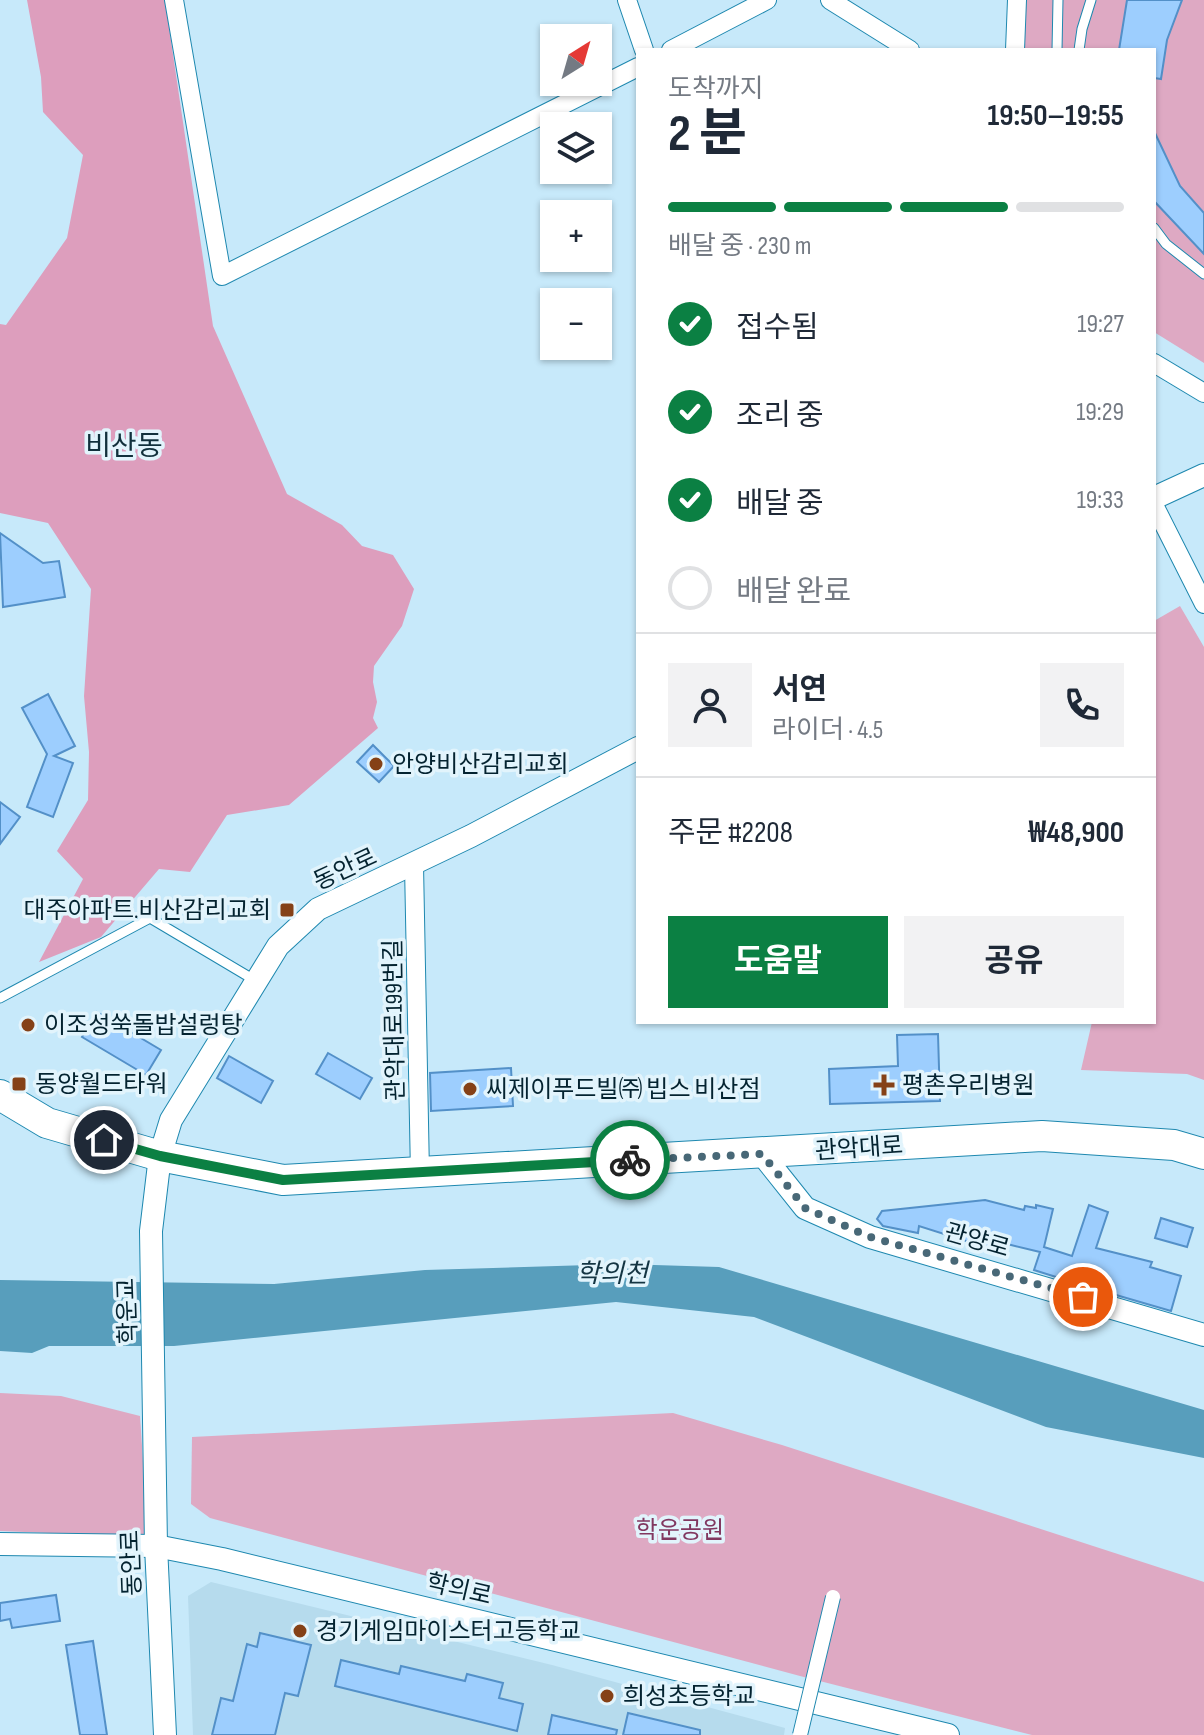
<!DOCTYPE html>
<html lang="ko">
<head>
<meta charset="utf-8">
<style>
  body { margin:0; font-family:"Sofia Sans Condensed","Noto Sans KR",sans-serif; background:#f2f2f3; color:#1f2937; height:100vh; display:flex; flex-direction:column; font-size:30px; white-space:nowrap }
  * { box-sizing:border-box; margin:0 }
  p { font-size:26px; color:#747a83 }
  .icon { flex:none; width:44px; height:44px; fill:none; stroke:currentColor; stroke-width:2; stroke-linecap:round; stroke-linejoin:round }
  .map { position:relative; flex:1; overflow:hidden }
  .sheet { position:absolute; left:636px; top:48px; width:520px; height:976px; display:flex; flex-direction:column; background:#fff; border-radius:0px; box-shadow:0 2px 6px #0004 }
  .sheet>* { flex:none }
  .needle { width:52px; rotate:37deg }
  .buttons { position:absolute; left:540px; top:24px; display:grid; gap:16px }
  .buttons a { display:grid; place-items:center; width:72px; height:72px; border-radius:0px; background:#fff; box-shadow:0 2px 6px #0004; font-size:40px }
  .pin { position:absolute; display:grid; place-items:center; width:68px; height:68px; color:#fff; margin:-34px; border:4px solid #fff; border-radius:50%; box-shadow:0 2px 8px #0007 }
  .courier { position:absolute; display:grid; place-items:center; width:80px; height:80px; margin:-40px; border:6px solid #0b8043; border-radius:50%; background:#fff; color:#222; box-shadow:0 2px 10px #0007 }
  .overview em { font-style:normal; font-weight:700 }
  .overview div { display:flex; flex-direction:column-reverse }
  .overview { display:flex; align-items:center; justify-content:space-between; height:136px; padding:0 32px }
  h1 { font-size:52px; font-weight:700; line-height:60px }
  .bar { display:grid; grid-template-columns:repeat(4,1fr); gap:12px 8px; align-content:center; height:96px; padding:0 32px }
  .bar i { height:10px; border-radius:6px; background:#e0e1e3 }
  .bar .current { background:#0b8043 }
  .bar p { grid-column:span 4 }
  .line { display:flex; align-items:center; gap:20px; padding:0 32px; border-top:2px solid #e0e1e3 }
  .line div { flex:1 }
  .round { display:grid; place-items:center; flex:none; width:84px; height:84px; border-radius:0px; background:#f2f2f3 }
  ol { padding:0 32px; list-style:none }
  li { display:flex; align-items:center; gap:24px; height:88px }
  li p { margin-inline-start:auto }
  li .icon { padding:8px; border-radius:50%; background:#0b8043; color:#fff; stroke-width:4 }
  li:last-child { color:#747a83 }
  li i { width:44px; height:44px; border:4px solid #e0e1e3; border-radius:50% }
  .primary-button { display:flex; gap:16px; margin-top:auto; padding:16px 32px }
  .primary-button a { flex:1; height:92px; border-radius:0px; background:#0b8043; color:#fff; font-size:32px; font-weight:700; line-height:92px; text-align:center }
  .primary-button a+a { background:#f2f2f3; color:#1f2937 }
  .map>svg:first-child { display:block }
  .built { fill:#b6dbed }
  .green { fill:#dea9c3 }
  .forest { fill:#dd9ebd }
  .water { fill:#589ebc }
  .building { fill:#9dcefe; stroke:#5390c8; stroke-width:2 }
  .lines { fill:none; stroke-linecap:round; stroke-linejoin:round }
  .service-casing { stroke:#1e88af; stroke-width:11 }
  .minor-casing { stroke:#1e88af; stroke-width:20 }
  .tertiary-casing { stroke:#1e88af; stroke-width:24 }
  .primary-casing { stroke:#1e88af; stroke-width:32 }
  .service { stroke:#fff; stroke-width:9 }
  .minor { stroke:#fff; stroke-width:18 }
  .tertiary { stroke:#fff; stroke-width:22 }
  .primary { stroke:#fff; stroke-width:30 }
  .pedestrian-bridge-casing { stroke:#1e88af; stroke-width:16; stroke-linecap:butt }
  .pedestrian-bridge { stroke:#fff; stroke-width:14 }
  .done { stroke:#486877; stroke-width:8; stroke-dasharray:0 14.4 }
  .route { stroke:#0b8043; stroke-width:10 }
  .poi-dot { fill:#854117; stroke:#e2f4fc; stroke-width:3 }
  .labels { text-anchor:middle; stroke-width:7; stroke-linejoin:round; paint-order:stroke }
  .poi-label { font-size:24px; fill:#042330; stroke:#e2f4fc; text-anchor:start }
  .street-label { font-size:24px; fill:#042330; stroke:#e2f4fc }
  .park-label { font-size:24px; fill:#813760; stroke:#e2f4fc }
  .water-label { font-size:26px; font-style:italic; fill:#143543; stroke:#e2f4fc }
  .quarter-label { font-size:28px; fill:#11303c; stroke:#e2f4fc }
</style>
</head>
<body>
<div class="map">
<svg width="1204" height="1735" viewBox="0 0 1204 1735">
  <rect width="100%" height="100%" fill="#c7e9fa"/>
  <!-- built -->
  <polygon class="built" points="211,1582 552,1665 785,1728 784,1735 193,1735 188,1596"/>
  <!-- green -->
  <g class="green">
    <polygon points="1022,0 1204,0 1204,363 1154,332 1154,50 1020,50"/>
    <polygon points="1180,606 1204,647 1204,1080 1187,1074 1081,1070 1092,1022 1154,1022 1154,621"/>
    <polygon points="0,1393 61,1396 140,1416 148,1537 0,1531"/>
    <polygon points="673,1413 782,1445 1204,1582 1204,1735 1032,1735 800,1676 210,1518 191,1504 192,1437"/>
  </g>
  <!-- forest -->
  <polygon class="forest" points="27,0 165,0 213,326 287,494 342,525 362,546 393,555 414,589 402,626 374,666 373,682 377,702 373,718 378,728 289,805 227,815 190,872 159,869 101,937 39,962 83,879 57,851 88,800 89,752 84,696 91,589 48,523 0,513 0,324 6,325 67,238 83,155 43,112 41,77"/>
  <!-- water -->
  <polygon class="water" points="622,1264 719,1267 1204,1410 1204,1458 1046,1427 754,1317 616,1302 174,1346 49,1346 32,1353 0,1351 0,1280 274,1284 425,1270"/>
  <!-- building -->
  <g class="building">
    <polygon points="1127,0 1182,0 1167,40 1161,79 1154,78 1154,50 1119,50"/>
    <polygon points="1154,131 1180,186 1204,213 1204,254 1154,201"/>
    <polygon points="0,533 43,563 59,561 65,597 3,607"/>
    <polygon points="48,694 75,746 54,756 73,763 53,817 27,807 47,754 22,708"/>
    <polygon points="373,745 394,766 379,782 357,762"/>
    <polygon points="0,802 20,817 0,844"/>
    <polygon points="97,1012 161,1050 146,1075 82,1037"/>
    <polygon points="938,1034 940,1101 830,1104 829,1069 898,1066 897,1035"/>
    <polygon points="328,1053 372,1078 360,1099 316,1074"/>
    <polygon points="229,1056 273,1081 261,1103 217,1078"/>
    <polygon points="511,1068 513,1106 431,1111 430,1073"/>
    <polygon points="985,1200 1024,1210 1025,1206 1036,1208 1036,1205 1053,1209 1044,1247 1072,1256 1089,1205 1108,1212 1096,1248 1152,1262 1150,1267 1181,1276 1171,1311 1092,1288 1096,1275 1075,1283 1034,1270 1040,1252 1007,1244 1004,1253 919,1226 918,1233 883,1226 877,1219 882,1211"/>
    <polygon points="1161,1218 1193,1228 1187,1247 1155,1238"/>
    <polygon points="56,1595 60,1621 12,1628 10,1619 0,1621 0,1603"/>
    <polygon points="260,1633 311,1645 298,1696 285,1693 275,1735 212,1735 221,1698 233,1701 247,1644 257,1647"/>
    <polygon points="93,1641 107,1735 80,1735 66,1645"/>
    <polygon points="341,1660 399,1674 401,1666 465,1681 467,1674 503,1683 499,1698 523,1704 517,1731 335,1686"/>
    <polygon points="628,1713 700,1730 700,1735 623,1735"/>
    <polygon points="552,1715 617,1730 616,1735 548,1735"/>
  </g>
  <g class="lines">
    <defs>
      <g id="service">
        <polyline points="1057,50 1058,0"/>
        <polyline points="1079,50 1082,29 1091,0"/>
        <polyline points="1154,228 1166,244 1204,274"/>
        <polyline points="0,998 150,918 256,981"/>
      </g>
      <g id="minor">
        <polyline points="174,0 222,276 638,67"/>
        <polyline points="627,0 644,50"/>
        <polyline points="830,0 910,50"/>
        <polyline points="671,50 767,0"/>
        <polyline points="1015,50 1017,0"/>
        <polyline points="1154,363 1204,393"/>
        <polyline points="1154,505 1204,604"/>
        <polyline points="414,865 420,1174"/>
      </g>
      <g id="tertiary">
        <polyline points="1154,498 1204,475"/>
        <polyline points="762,1154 805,1208 870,1237 1204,1335"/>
        <polyline points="0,1544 156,1546 222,1559 948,1735"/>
        <polyline points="165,1735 156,1546 151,1231 160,1156 171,1120 278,946 318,909 471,836 638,748"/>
      </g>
      <polyline id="primary" points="0,1095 47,1123 160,1156 283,1180 1042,1136 1174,1145 1204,1154"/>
    </defs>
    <!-- service casing -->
    <use href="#service" class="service-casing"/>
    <!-- minor casing -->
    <use href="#minor" class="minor-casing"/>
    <!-- tertiary casing -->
    <use href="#tertiary" class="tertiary-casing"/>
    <!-- primary casing -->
    <use href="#primary" class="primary-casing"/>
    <!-- service -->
    <use href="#service" class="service"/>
    <!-- minor -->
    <use href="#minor" class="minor"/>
    <!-- tertiary -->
    <use href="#tertiary" class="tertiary"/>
    <!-- primary -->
    <use href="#primary" class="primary"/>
    <defs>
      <polyline id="pedestrian-bridge" points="800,1735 833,1597"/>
    </defs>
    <!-- pedestrian-bridge casing -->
    <use href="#pedestrian-bridge" class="pedestrian-bridge-casing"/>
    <!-- pedestrian-bridge -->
    <use href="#pedestrian-bridge" class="pedestrian-bridge"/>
  </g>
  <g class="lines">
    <!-- done -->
    <polyline class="done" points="630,1160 762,1154 805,1208 870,1237 1083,1297"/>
    <!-- route -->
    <polyline class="route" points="104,1140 160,1156 283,1180 630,1160"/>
  </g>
  <!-- markers -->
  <g class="poi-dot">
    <circle cx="376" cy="764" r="8"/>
    <rect x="279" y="902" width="16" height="16" rx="4"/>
    <circle cx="28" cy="1025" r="8"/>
    <rect x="11" y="1076" width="16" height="16" rx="4"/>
    <path d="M880 1073h8v8h8v8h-8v8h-8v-8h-8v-8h8z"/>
    <circle cx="470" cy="1089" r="8"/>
    <circle cx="300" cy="1631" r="8"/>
    <circle cx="607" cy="1696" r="8"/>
  </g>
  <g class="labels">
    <!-- poi labels -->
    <g class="poi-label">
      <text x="392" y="772">안양비산감리교회</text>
      <text x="271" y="918" text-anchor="end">대주아파트.비산감리교회</text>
      <text x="44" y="1033">이조성쑥돌밥설렁탕</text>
      <text x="35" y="1092">동양월드타워</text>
      <text x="902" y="1093">평촌우리병원</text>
      <text x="486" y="1097">씨제이푸드빌㈜ 빕스 비산점</text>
      <text x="316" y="1639">경기게임마이스터고등학교</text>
      <text x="623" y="1704">희성초등학교</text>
    </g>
    <!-- street labels -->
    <g class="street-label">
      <text transform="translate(345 869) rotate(-25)" y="8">동안로</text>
      <text transform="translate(394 1020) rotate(-91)" y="8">관악대로199번길</text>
      <text transform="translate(859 1148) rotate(-4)" y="8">관악대로</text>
      <text transform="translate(977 1240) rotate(16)" y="8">관양로</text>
      <text transform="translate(127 1311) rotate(-92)" y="8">학운교</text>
      <text transform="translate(131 1563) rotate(-92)" y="8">동안로</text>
      <text transform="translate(459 1589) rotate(13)" y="8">학의로</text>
    </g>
    <!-- park labels -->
    <g class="park-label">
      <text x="680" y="1538">학운공원</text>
    </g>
    <!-- water labels -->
    <g class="water-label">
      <text x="612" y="1282">학의천</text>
    </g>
    <!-- quarter labels -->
    <g class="quarter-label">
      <text x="124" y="455">비산동</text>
    </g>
  </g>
</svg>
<div class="buttons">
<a><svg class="needle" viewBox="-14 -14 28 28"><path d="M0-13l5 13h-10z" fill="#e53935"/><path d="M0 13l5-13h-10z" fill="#747a83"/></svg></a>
<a><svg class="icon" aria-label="layers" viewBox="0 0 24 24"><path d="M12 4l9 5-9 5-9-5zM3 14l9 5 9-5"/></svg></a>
<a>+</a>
<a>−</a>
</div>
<div class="pin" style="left:1083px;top:1297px;background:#ea580c"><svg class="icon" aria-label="bag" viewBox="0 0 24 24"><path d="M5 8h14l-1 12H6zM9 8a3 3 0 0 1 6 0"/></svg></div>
<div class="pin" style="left:104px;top:1140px;background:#1f2937"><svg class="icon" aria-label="home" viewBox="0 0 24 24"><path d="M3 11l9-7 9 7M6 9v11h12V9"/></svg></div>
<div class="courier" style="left:630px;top:1160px"><svg class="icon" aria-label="bike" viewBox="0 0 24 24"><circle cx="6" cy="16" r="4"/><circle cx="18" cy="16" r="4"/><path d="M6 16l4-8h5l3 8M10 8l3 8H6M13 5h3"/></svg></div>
<section class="sheet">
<div class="overview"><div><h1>2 분</h1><p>도착까지</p></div><em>19:50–19:55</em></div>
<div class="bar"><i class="current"></i><i class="current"></i><i class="current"></i><i></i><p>배달 중 · 230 m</p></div>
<ol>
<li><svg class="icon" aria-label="check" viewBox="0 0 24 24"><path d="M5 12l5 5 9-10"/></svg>접수됨<p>19:27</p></li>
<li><svg class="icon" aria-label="check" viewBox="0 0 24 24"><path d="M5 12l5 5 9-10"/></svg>조리 중<p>19:29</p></li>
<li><svg class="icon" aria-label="check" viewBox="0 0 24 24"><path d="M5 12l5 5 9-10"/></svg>배달 중<p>19:33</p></li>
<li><i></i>배달 완료</li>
</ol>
<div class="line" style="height:144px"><a class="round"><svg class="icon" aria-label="person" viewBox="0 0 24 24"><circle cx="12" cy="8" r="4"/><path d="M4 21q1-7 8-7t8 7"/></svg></a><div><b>서연</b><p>라이더 · 4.5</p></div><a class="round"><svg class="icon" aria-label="phone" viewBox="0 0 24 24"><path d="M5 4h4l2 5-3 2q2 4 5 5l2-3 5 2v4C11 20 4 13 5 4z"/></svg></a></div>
<div class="line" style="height:104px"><div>주문 #2208</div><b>₩48,900</b></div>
<div class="primary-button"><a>도움말</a><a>공유</a></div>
</section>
</div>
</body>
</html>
